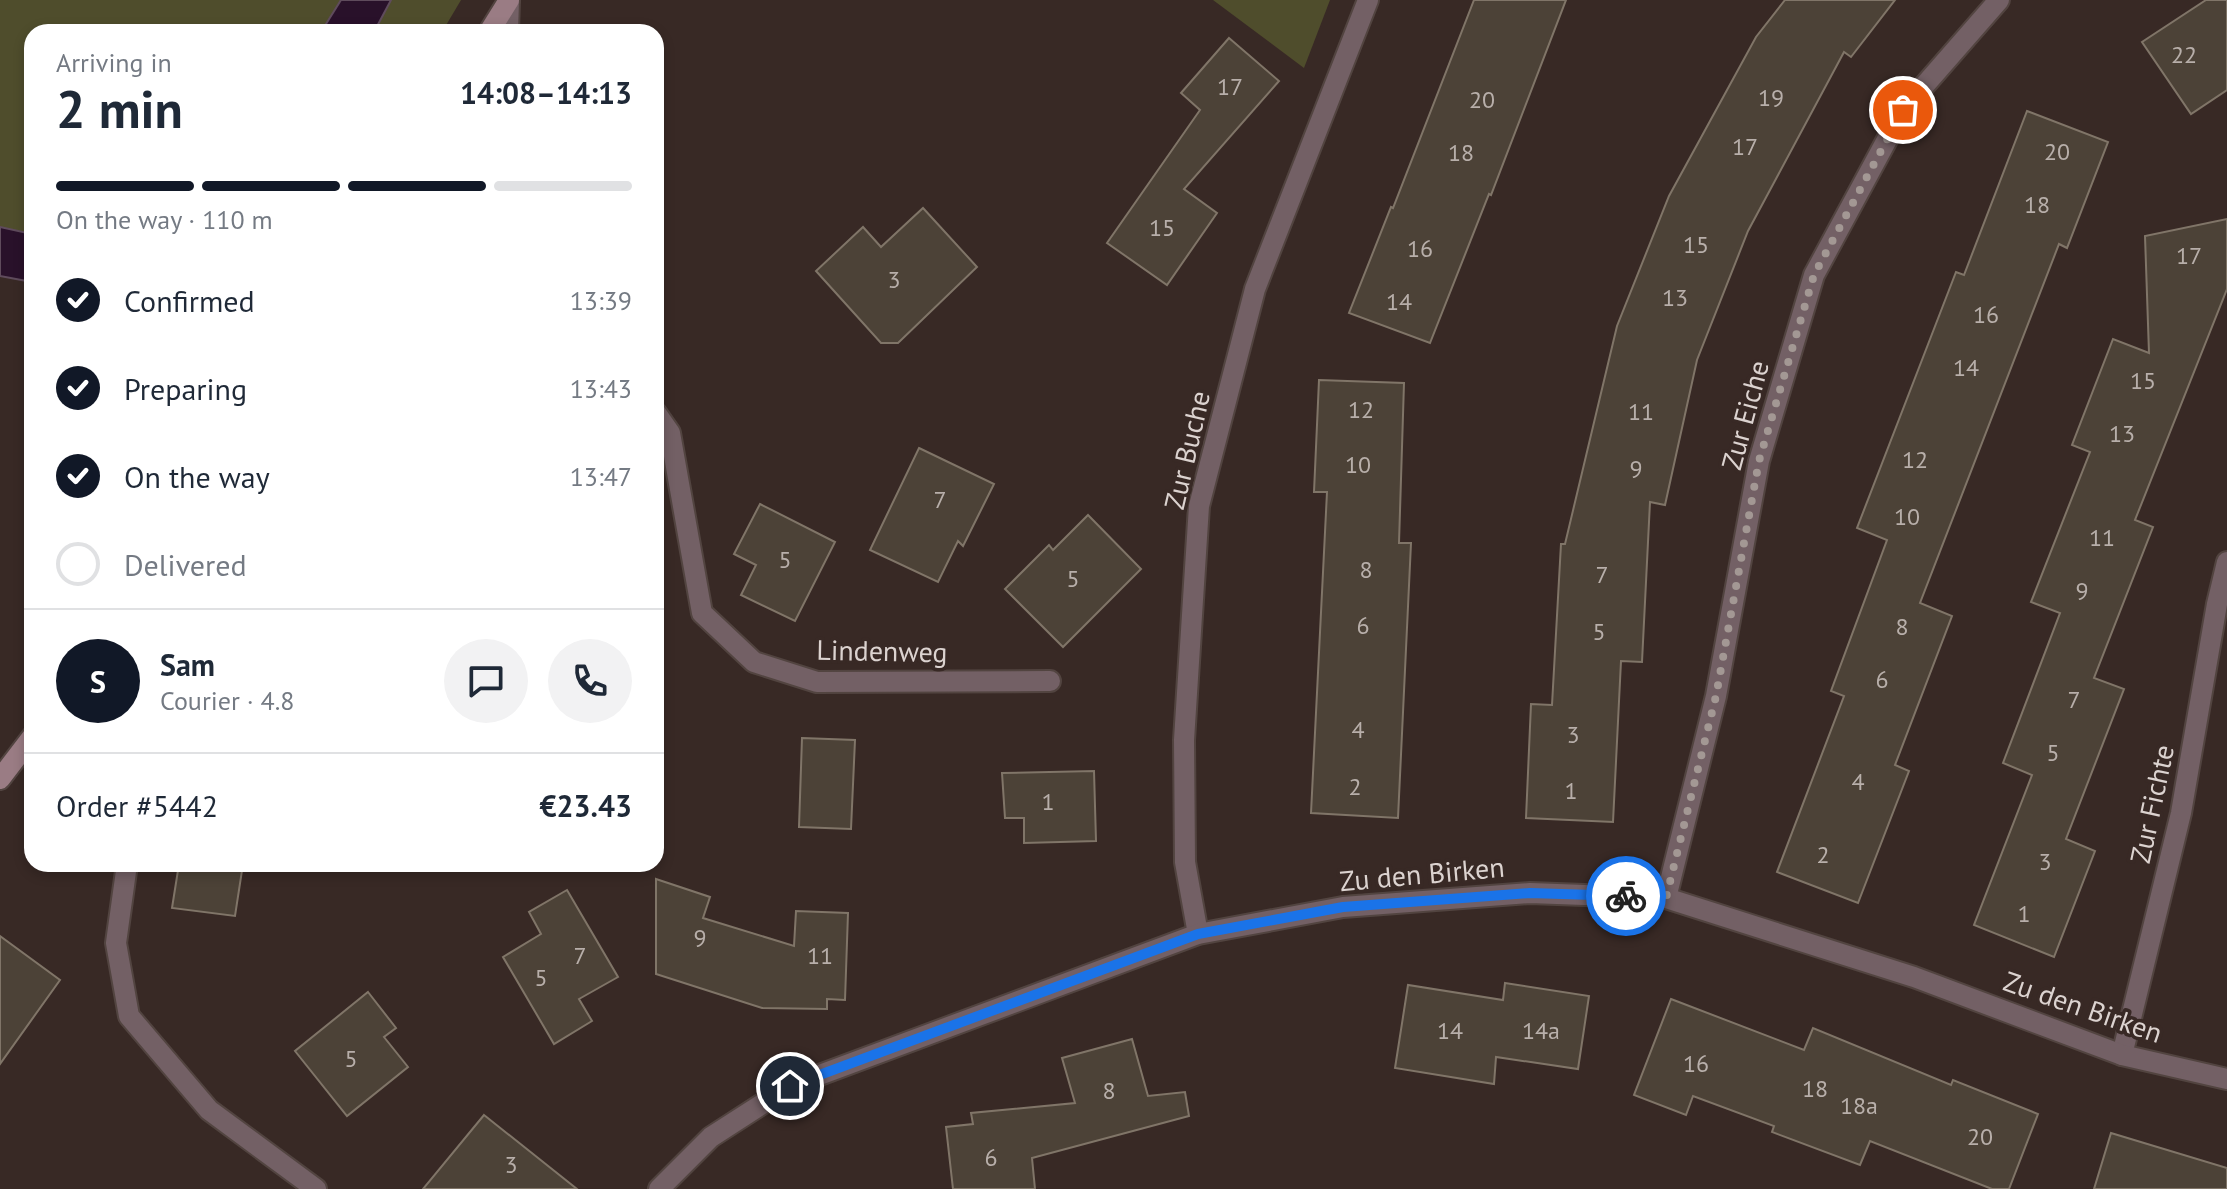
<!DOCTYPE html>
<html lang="en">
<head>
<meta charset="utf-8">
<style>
  body { margin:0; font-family:"PT Sans",sans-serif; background:#f2f2f3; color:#1f2937; height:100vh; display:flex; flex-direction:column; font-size:30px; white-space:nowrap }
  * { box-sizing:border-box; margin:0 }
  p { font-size:26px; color:#747a83 }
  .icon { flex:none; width:44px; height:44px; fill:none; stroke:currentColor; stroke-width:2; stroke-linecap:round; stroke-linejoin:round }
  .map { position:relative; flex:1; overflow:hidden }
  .drawer { position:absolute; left:24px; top:24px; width:640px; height:848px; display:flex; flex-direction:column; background:#fff; border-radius:24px; box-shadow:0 4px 12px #0003 }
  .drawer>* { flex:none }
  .pin { position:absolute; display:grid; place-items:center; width:68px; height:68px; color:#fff; margin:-34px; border:4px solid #fff; border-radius:50%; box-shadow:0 2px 8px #0007 }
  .courier { position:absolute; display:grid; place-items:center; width:80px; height:80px; margin:-40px; border:6px solid #1a73e8; border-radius:50%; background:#fff; color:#222; box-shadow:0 2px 10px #0007 }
  .headline em { font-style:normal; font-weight:700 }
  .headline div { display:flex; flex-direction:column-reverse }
  .headline { display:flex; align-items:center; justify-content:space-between; height:136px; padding:0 32px }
  h1 { font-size:52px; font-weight:700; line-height:60px }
  .bar { display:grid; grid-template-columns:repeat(4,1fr); gap:12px 8px; align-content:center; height:96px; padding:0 32px }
  .bar i { height:10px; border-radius:6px; background:#e0e1e3 }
  .bar .active { background:#111827 }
  .bar p { grid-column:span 4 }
  .line { display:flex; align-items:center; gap:20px; padding:0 32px; border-top:2px solid #e0e1e3 }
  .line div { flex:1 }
  .round { display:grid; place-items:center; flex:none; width:84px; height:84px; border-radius:42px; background:#f2f2f3 }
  ol { padding:0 32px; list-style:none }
  li { display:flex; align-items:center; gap:24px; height:88px }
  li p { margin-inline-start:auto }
  li .icon { padding:8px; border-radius:50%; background:#111827; color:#fff; stroke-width:4 }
  li:last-child { color:#747a83 }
  li i { width:44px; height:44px; border:4px solid #e0e1e3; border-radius:50% }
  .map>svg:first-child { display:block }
  .green { fill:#4f4d2c }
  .water { fill:#29112a; stroke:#5f4b5c; stroke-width:2 }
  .building { fill:#4c4237; stroke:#807568; stroke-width:2 }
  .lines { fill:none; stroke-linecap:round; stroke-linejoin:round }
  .minor-casing { stroke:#524440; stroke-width:24 }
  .secondary-casing { stroke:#524440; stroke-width:24 }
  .minor { stroke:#736065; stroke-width:20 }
  .secondary { stroke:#9a7c84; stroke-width:20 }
  .done { stroke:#a39894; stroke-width:8; stroke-dasharray:0 14.4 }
  .route { stroke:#1a73e8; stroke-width:10 }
  .labels { text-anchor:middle; stroke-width:7; stroke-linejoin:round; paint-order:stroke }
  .number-label { font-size:24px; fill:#b8afaa }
  .street-label { font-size:28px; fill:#dcd3d0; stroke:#382925 }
</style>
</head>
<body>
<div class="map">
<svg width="2227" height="1189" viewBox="0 0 2227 1189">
  <rect width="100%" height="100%" fill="#382925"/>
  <!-- green -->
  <g class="green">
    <polygon points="0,0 341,0 321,32 32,32 32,234 0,227"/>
    <polygon points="391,0 461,0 442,32 374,32"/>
    <polygon points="1213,0 1330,0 1304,68"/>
  </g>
  <!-- water -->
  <g class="water">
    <polygon points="341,0 391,0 374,32 321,32"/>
    <polygon points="0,227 32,234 32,282 0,276"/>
  </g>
  <!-- building -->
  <g class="building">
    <polygon points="1474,0 1566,0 1491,195 1489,194 1430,343 1349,313 1391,207 1393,208"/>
    <polygon points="1785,0 1895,0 1851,57 1844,52 1748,231 1697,360 1665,505 1650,502 1642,662 1621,661 1613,822 1526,818 1531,704 1552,705 1561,544 1565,544 1617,326 1669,196 1756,37"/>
    <polygon points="2206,0 2227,0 2227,90 2191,114 2142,42"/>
    <polygon points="1229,38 1279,81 1184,189 1217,213 1167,285 1107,243 1200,110 1181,93"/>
    <polygon points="2027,111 2108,142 2067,248 2059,244 1920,603 1952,616 1895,765 1909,771 1858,903 1777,872 1844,696 1831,691 1887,540 1857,528 1956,272 1964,275"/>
    <polygon points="923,208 977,267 898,343 881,343 816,271 863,227 881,247"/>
    <polygon points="2227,219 2227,289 2135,520 2153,527 2094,678 2124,689 2066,839 2095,851 2054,957 1974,925 2032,775 2003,763 2060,613 2031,602 2090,452 2072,445 2113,339 2149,353 2145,236"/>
    <polygon points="1319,380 1404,383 1399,543 1411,543 1398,818 1311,813 1327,492 1314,492"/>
    <polygon points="919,448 994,484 963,546 958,541 938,582 870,550"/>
    <polygon points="760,504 835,542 795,621 741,595 756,565 734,554"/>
    <polygon points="1088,515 1141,569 1063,647 1005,589 1049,545 1053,550"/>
    <polygon points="802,738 855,740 851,829 799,827"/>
    <polygon points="1094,771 1096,841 1024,843 1024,818 1005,818 1002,773"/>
    <polygon points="179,864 243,864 235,916 172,908"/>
    <polygon points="656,879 710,897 703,918 794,946 796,911 848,913 845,1000 827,999 827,1009 762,1008 656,974"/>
    <polygon points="567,890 618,977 579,999 592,1021 554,1044 503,957 541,934 529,912"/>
    <polygon points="0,936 60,980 0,1064"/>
    <polygon points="1505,983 1589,996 1578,1069 1496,1057 1494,1084 1395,1068 1408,985 1503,1000"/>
    <polygon points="368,992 396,1028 384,1037 408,1067 347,1116 295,1051"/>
    <polygon points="1671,999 1804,1050 1813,1028 1951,1085 1953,1080 2038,1114 2009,1189 1992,1189 1870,1141 1860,1165 1772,1132 1774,1126 1693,1096 1686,1115 1634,1095"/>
    <polygon points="1132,1039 1148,1096 1185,1092 1189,1116 1032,1158 1035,1189 953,1189 946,1127 973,1124 971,1113 1075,1103 1062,1058"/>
    <polygon points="484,1115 577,1189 423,1189"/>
    <polygon points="2111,1133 2227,1168 2227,1189 2094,1189"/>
  </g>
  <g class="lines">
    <defs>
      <g id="minor">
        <polyline points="508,32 509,0"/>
        <polyline points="656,413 670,433 702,613 754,662 817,682 1050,681"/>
        <polyline points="127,864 116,943 129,1016 209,1110 316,1189"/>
        <polyline points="1666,898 1716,696 1759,461 1814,275 1903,110 1999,0"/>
        <polyline points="1198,934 1185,862 1184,740 1199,506 1255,289 1368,0"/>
        <polyline points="2122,1055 2181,813 2217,604 2227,562"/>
        <polyline points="659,1189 711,1137 790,1086 1198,934 1343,907 1530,893 1666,898 1914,977 2122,1055 2227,1079"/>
      </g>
      <g id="secondary">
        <polyline points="489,32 509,0"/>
        <polyline points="0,779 32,737"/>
      </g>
    </defs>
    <!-- minor casing -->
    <use href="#minor" class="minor-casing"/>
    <!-- secondary casing -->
    <use href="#secondary" class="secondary-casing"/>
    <!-- minor -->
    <use href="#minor" class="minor"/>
    <!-- secondary -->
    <use href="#secondary" class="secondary"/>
  </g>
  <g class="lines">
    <!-- done -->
    <polyline class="done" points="1626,896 1666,898 1716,696 1759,461 1814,275 1903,110"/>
    <!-- route -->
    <polyline class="route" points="790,1086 1198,934 1343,907 1530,893 1626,896"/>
  </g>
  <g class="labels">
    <!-- number labels -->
    <g class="number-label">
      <text x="2184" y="63">22</text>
      <text x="1230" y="95">17</text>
      <text x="1771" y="106">19</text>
      <text x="1482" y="108">20</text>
      <text x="1745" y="155">17</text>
      <text x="2057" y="160">20</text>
      <text x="1461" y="161">18</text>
      <text x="2037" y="213">18</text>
      <text x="1162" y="236">15</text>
      <text x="1696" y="253">15</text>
      <text x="1420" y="257">16</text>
      <text x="2189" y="264">17</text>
      <text x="894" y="288">3</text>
      <text x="1675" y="306">13</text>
      <text x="1399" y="310">14</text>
      <text x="1986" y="323">16</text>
      <text x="1966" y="376">14</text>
      <text x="2143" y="389">15</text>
      <text x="1361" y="418">12</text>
      <text x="1641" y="420">11</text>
      <text x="2122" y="442">13</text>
      <text x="1915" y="468">12</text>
      <text x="1358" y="473">10</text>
      <text x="1636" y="477">9</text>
      <text x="940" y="508">7</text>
      <text x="1907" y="525">10</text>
      <text x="2102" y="546">11</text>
      <text x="785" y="568">5</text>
      <text x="1366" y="578">8</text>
      <text x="1602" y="583">7</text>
      <text x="1073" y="587">5</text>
      <text x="2082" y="599">9</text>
      <text x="1363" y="634">6</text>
      <text x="1902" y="635">8</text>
      <text x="1599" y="640">5</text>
      <text x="1882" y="688">6</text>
      <text x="2074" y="708">7</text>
      <text x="1358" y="738">4</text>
      <text x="1573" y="743">3</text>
      <text x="2053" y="761">5</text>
      <text x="1858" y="790">4</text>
      <text x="1355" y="795">2</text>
      <text x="1571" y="799">1</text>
      <text x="1048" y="810">1</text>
      <text x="1823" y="863">2</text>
      <text x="2045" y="870">3</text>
      <text x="2024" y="922">1</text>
      <text x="700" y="946">9</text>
      <text x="580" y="964">7</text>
      <text x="820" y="964">11</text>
      <text x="541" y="986">5</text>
      <text x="1450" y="1039">14</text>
      <text x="1541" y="1039">14a</text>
      <text x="351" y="1067">5</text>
      <text x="1696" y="1072">16</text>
      <text x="1815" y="1097">18</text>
      <text x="1109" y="1099">8</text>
      <text x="1859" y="1114">18a</text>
      <text x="1980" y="1145">20</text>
      <text x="991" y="1166">6</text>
      <text x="511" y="1173">3</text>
    </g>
    <!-- street labels -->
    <g class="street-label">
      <text transform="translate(1745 415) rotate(-75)" y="10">Zur Eiche</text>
      <text transform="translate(1187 450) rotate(-77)" y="10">Zur Buche</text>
      <text transform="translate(882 651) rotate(1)" y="10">Lindenweg</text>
      <text transform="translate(2152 804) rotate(-78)" y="10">Zur Fichte</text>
      <text transform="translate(1422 874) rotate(-5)" y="10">Zu den Birken</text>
      <text transform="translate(2083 1007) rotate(19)" y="10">Zu den Birken</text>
    </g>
  </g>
</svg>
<div class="pin" style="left:1903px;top:110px;background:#ea580c"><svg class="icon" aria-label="bag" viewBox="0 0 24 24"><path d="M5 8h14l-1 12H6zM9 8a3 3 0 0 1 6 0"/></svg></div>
<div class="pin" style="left:790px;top:1086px;background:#1f2937"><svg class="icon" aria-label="home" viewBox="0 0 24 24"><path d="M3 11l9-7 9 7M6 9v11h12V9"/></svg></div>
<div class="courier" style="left:1626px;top:896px"><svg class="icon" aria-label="bike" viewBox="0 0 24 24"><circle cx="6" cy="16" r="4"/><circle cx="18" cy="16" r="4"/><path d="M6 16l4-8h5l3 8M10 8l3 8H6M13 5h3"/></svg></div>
<section class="drawer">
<div class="headline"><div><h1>2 min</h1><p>Arriving in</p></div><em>14:08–14:13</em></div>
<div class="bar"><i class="active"></i><i class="active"></i><i class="active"></i><i></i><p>On the way · 110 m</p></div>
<ol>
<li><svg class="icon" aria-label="check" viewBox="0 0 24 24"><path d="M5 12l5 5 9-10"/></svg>Confirmed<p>13:39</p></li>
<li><svg class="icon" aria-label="check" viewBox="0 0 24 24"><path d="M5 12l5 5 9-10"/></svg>Preparing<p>13:43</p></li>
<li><svg class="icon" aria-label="check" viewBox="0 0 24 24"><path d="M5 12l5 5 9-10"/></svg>On the way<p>13:47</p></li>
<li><i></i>Delivered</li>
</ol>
<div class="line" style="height:144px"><b class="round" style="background:#111827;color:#fff">S</b><div><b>Sam</b><p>Courier · 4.8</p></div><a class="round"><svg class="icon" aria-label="chat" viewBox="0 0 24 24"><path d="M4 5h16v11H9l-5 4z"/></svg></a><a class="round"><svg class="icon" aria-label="phone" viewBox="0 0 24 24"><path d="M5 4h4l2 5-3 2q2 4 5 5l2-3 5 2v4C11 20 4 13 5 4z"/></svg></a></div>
<div class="line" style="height:104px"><div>Order #5442</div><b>€23.43</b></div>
</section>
</div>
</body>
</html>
